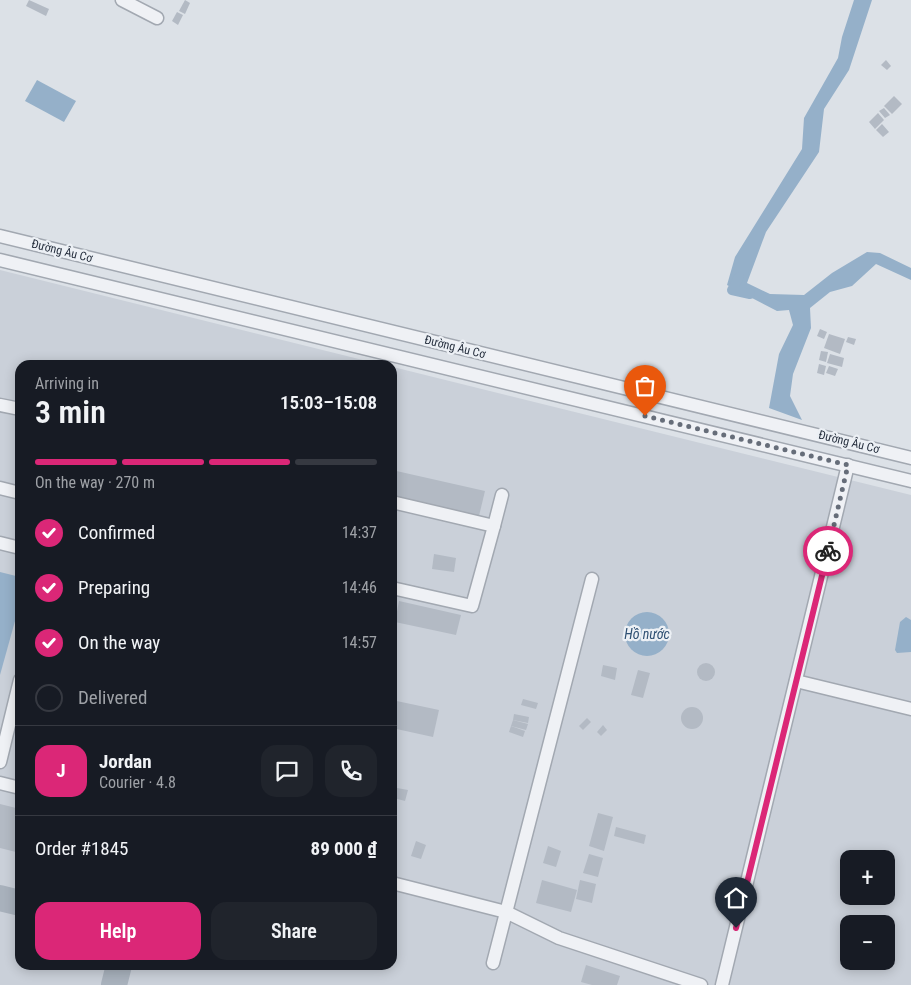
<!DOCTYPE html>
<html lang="en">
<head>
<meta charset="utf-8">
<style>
  body { margin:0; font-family:"Roboto Condensed",sans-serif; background:#20242c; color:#f1f3f6; height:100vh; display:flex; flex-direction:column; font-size:19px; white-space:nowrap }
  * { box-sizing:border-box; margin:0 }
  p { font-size:16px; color:#9ea1a6 }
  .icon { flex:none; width:28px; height:28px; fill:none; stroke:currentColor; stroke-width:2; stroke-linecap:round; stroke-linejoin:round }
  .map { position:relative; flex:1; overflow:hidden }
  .side { position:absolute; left:15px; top:360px; width:382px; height:610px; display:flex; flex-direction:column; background:#171b24; border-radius:15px; box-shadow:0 2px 12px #0003 }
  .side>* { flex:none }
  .buttons { position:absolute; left:840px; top:850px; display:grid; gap:10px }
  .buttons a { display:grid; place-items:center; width:55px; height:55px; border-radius:10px; background:#171b24; box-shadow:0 2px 12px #0003; font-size:25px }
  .pin { position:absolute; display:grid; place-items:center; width:42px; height:42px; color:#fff; margin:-51px -21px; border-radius:50% 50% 50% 0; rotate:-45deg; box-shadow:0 0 5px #0007 }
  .pin .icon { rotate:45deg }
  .courier { position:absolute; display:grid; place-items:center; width:50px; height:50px; margin:-25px; border:4px solid #db2777; border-radius:50%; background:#fff; color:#222; box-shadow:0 1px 6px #0007 }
  .summary em { font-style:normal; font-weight:600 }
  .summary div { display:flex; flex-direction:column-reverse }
  .summary { display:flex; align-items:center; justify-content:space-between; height:85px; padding:0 20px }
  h1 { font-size:32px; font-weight:600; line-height:38px }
  .bar { display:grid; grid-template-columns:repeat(4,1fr); gap:8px 5px; align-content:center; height:60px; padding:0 20px }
  .bar i { height:6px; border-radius:4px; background:#363941 }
  .bar .on { background:#db2777 }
  .bar p { grid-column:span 4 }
  .line { display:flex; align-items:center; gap:12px; padding:0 20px; border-top:1px solid #363941 }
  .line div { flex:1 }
  .round { display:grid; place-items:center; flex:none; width:52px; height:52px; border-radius:15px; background:#20242c }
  ol { padding:0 20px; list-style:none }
  li { display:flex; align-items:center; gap:15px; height:55px }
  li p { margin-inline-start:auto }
  li .icon { padding:5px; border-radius:50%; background:#db2777; color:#fff; stroke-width:4 }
  li:last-child { color:#9ea1a6 }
  li i { width:28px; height:28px; border:2px solid #363941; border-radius:50% }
  .primary-button { display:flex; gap:10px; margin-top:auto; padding:10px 20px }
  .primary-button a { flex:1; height:58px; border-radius:15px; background:#db2777; color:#fff; font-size:20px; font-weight:600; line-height:58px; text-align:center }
  .primary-button a+a { background:#20242c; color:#f1f3f6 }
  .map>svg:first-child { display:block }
  .built { fill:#cad0d9; fill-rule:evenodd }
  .water { fill:#95b0c9 }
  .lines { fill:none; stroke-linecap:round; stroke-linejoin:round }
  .canal { stroke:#95b0c9; stroke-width:10 }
  .taxiway { stroke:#a8b1bc; stroke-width:26 }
  .building { fill:#b3bac4 }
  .minor-casing { stroke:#a2a8b1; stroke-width:15 }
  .minor { stroke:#eff1f5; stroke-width:12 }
  .done { stroke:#666d79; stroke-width:5; stroke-dasharray:0 9 }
  .route { stroke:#db2777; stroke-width:6 }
  .labels { text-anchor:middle; stroke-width:4.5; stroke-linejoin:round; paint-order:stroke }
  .street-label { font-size:12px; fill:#262f3e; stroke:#ecf0f5 }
  .water-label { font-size:14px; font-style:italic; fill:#2f5073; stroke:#ecf0f5 }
</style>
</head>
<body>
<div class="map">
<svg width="911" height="985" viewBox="0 0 911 985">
  <rect width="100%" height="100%" fill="#dce1e7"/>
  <!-- built -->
  <path class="built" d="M0 270 383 365H20V965H392L393 367 911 495V985H0ZM849 859H886V896H849ZM849 924H886V961H849Z"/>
  <!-- water -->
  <g class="water">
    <polygon points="854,0 872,0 849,70 824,109 819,152 766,232 747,283 770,294 804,295 832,273 867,252 880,253 911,268 911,280 876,264 852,286 830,292 810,308 811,328 793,374 790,396 802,420 769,408 779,354 793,325 789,310 777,311 727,285 735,257 802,149 804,118 838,58 842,37"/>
    <polygon points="37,80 76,101 64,122 25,101"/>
    <polygon points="0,572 20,577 20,603 0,675"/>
    <circle cx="647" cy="634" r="22"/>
    <polygon points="906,617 911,620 911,652 897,653 895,650 900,622"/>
  </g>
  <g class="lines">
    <!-- canal -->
    <polyline class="canal" points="739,277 732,290 750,294"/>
    <!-- taxiway -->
    <g class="taxiway">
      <polyline points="0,898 20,903"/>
      <polyline points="114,985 119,965"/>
    </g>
  </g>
  <!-- building -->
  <g class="building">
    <polygon points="29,0 49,9 46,16 26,6"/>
    <polygon points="185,0 190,3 185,14 179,11"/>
    <polygon points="177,12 183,15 178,25 172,21"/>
    <polygon points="886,60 891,66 887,70 881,65"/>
    <polygon points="894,96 902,104 892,114 884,106"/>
    <polygon points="884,108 890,115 885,118 879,111"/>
    <polygon points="878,113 884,120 875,129 869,122"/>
    <polygon points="882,124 889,132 883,137 876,130"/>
    <polygon points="820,329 827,332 824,339 817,336"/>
    <polygon points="829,334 845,339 840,354 824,348"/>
    <polygon points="848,337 856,339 854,345 846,342"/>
    <polygon points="821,351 828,352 826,362 819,360"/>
    <polygon points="830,354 844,358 842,367 827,363"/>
    <polygon points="819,364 826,366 824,375 817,373"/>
    <polygon points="829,366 838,369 835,376 826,373"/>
    <polygon points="392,470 485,491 479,516 392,497"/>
    <polygon points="434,554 456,558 454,572 432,569"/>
    <polygon points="399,601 461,615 456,635 395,622"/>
    <circle cx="706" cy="672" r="9"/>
    <polygon points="603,665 617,668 615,680 601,676"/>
    <polygon points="638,670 650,673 643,698 631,695"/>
    <polygon points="523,699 538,703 536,709 521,705"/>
    <polygon points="392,700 439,710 433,737 392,728"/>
    <circle cx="692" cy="718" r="11"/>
    <polygon points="514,714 529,717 528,723 513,720"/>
    <polygon points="587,718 591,722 583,730 579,726"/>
    <polygon points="513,720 528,724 526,730 511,726"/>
    <polygon points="603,725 607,730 601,736 597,732"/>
    <polygon points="511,726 525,731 523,737 509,732"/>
    <polygon points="397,788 408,790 405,801 394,798"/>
    <polygon points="0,804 20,809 20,853 0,848"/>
    <polygon points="598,813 613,817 604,851 589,846"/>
    <polygon points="616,827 646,835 644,844 614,836"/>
    <polygon points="416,841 426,845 421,859 411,856"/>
    <polygon points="548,846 561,851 556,867 543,863"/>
    <polygon points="589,854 603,858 598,877 583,873"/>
    <polygon points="542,880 577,890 571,912 536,903"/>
    <polygon points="580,880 596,884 592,903 576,899"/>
    <polygon points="586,965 620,976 617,985 592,985 581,982"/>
  </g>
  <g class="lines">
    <defs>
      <g id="minor">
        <polyline points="122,0 157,18"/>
        <polyline points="0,236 911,458"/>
        <polyline points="0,260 911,481"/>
        <polyline points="0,405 20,409"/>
        <polyline points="0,488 20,493"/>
        <polyline points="392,502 494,526 472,606 392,588"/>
        <polyline points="494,526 502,495"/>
        <polyline points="0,543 20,548"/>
        <polyline points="796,681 911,709"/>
        <polyline points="0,762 20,680"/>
        <polyline points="0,783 20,788"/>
        <polyline points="392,883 506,912 559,938 701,985"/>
        <polyline points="493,963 592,579"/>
        <polyline points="722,985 848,465"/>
      </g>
    </defs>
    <!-- minor casing -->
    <use href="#minor" class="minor-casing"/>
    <!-- minor -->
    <use href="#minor" class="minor"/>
  </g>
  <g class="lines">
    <!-- done -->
    <polyline class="done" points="645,416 848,465 828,551"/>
    <!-- route -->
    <polyline class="route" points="736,928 828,551"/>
  </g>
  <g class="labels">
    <!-- street labels -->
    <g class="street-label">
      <text transform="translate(62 251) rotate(14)" y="4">Đường Âu Cơ</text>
      <text transform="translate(455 347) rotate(14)" y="4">Đường Âu Cơ</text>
      <text transform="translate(849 442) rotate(14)" y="4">Đường Âu Cơ</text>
    </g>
    <!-- water labels -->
    <g class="water-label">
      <text x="647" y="639">Hồ nước</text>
    </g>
  </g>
</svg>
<div class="buttons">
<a>+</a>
<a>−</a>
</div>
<div class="pin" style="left:645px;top:416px;background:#ea580c"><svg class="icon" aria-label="bag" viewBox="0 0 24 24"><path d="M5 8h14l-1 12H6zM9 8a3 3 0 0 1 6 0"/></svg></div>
<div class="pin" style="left:736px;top:928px;background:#1f2937"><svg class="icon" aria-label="home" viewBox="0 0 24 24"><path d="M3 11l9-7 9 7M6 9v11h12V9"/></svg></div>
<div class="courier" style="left:828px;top:551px"><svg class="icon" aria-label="bike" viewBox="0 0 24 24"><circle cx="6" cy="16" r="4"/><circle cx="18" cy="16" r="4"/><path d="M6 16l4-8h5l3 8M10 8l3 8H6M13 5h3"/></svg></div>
<section class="side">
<div class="summary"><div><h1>3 min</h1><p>Arriving in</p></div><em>15:03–15:08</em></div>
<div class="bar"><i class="on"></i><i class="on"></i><i class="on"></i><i></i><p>On the way · 270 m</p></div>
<ol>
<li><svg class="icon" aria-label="check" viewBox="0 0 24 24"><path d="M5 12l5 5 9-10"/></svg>Confirmed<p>14:37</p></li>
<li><svg class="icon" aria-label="check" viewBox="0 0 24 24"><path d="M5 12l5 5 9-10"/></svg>Preparing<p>14:46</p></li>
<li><svg class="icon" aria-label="check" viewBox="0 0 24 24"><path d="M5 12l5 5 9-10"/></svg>On the way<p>14:57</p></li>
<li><i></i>Delivered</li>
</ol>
<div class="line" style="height:90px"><b class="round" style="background:#db2777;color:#fff">J</b><div><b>Jordan</b><p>Courier · 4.8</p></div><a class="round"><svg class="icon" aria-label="chat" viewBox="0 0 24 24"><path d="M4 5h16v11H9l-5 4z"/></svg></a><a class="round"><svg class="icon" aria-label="phone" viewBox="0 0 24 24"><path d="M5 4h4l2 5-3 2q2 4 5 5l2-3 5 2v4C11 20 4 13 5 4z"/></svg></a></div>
<div class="line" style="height:65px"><div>Order #1845</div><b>89 000 ₫</b></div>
<div class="primary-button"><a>Help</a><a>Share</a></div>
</section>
</div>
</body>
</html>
